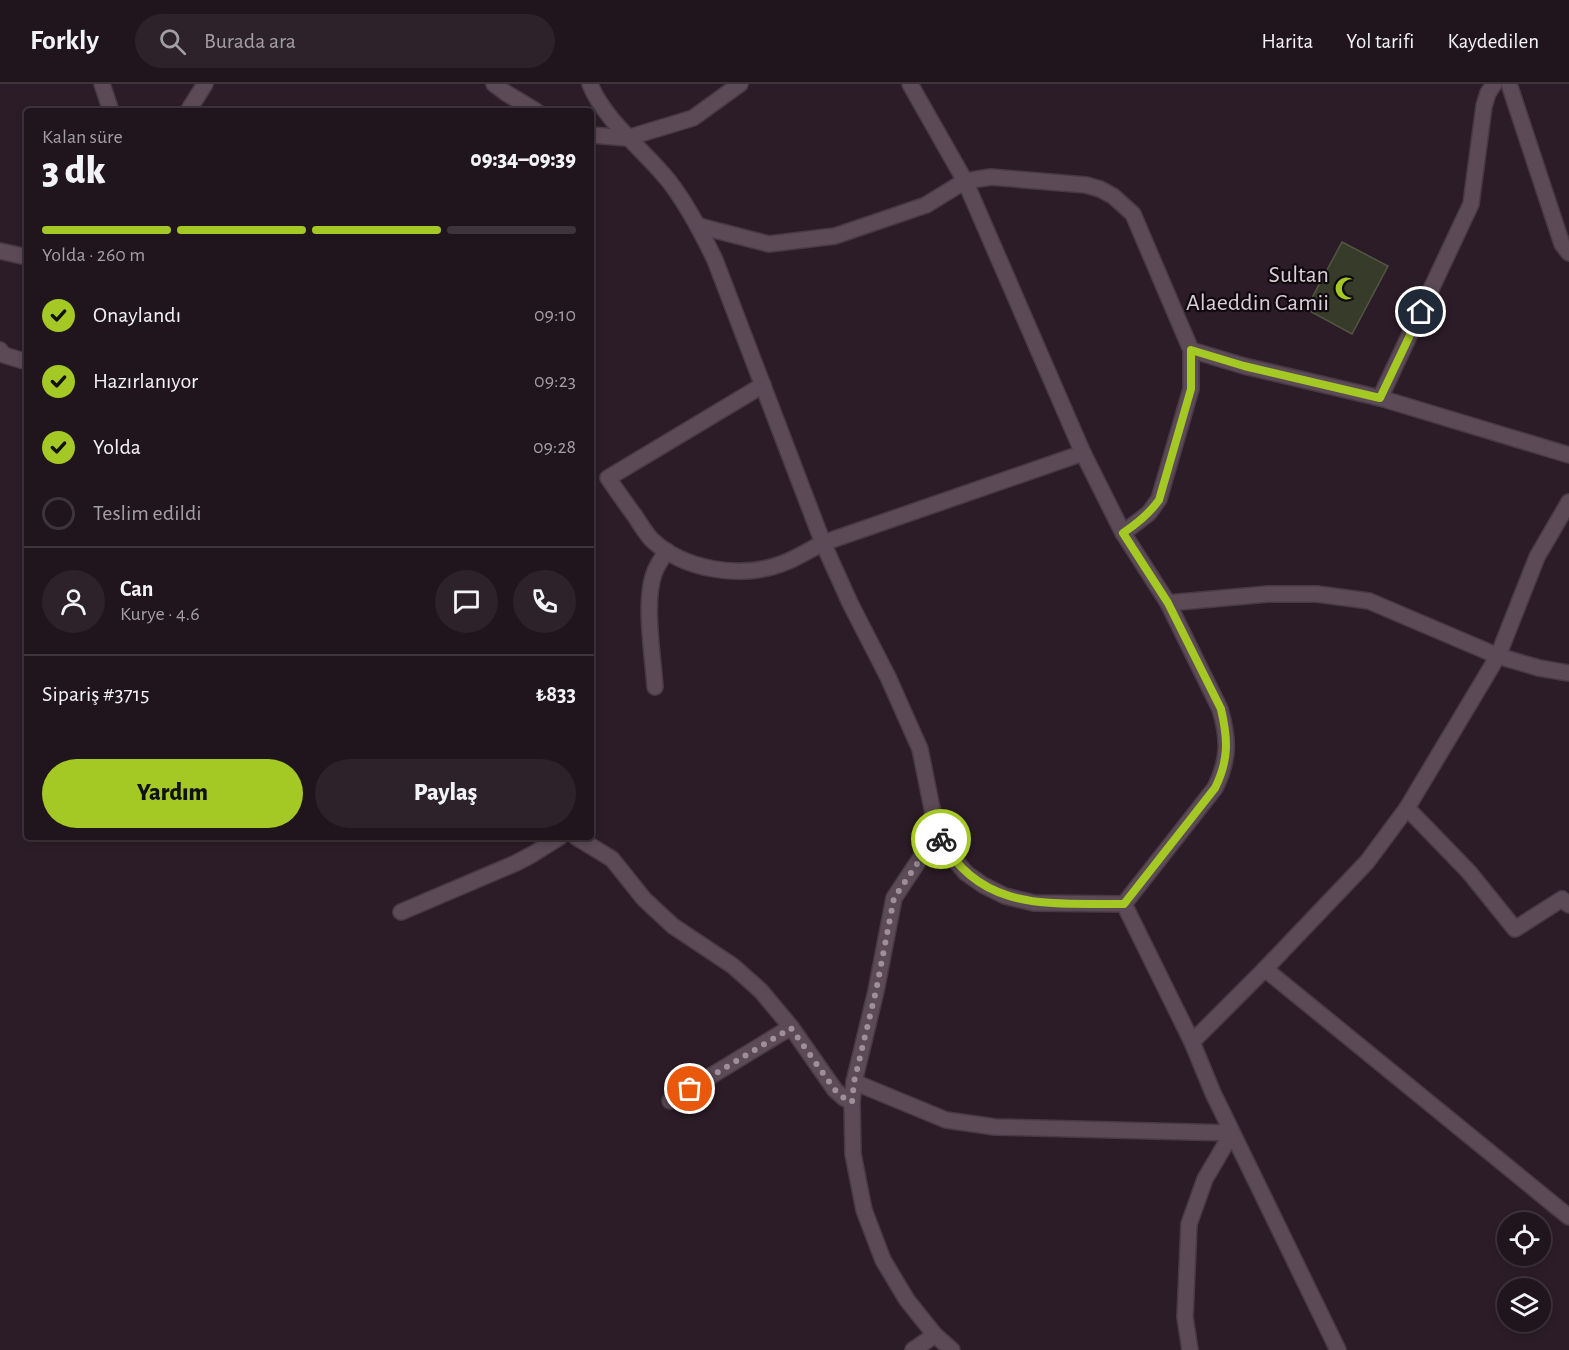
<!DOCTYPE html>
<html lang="tr">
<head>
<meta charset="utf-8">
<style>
  body { margin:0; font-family:"Alegreya Sans",sans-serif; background:#2d222a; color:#f1f3f6; height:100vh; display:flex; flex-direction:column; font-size:22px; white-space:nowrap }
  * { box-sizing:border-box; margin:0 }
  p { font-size:20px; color:#a29fa4 }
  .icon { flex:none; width:33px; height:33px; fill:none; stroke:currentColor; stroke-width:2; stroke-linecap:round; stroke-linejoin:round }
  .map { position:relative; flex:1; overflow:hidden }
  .drawer { position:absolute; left:24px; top:24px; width:570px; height:732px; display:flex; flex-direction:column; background:#21151d; border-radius:6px; box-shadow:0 3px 9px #0003,0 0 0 2px #3e343b }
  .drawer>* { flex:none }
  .fabs { position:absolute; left:1497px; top:1128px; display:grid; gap:12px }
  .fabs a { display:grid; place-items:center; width:54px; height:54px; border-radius:50%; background:#21151d; box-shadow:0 3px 9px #0003,0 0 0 2px #3e343b; font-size:30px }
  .pin { position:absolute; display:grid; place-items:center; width:51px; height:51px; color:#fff; margin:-26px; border:3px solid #fff; border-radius:50%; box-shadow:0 2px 6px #0007 }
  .courier { position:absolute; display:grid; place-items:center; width:60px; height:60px; margin:-30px; border:4px solid #a4c824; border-radius:50%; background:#fff; color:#222; box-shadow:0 2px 8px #0007 }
  .summary em { font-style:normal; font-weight:800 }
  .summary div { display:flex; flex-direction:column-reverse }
  .summary { display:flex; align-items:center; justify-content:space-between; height:102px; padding:0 18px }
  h1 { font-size:39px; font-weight:800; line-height:45px }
  .bar { display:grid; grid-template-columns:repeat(4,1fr); gap:9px 6px; align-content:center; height:72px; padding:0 18px }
  .bar i { height:8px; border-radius:4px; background:#3e343b }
  .bar .selected { background:#a4c824 }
  .bar p { grid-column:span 4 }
  .line { display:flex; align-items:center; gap:15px; padding:0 18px; border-top:2px solid #3e343b }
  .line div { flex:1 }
  .round { display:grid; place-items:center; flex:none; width:63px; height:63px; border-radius:32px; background:#2d222a }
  ol { padding:0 18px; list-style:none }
  li { display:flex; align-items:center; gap:18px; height:66px }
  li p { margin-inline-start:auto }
  li .icon { padding:6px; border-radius:50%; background:#a4c824; color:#111; stroke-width:4 }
  li:last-child { color:#a29fa4 }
  li i { width:33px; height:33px; border:3px solid #3e343b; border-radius:50% }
  .button { display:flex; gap:12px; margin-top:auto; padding:12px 18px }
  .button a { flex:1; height:69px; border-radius:36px; background:#a4c824; color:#111; font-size:24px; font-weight:800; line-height:69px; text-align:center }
  .button a+a { background:#2d222a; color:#f1f3f6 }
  header { display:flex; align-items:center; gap:36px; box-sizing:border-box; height:84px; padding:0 30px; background:#21151d; border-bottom:2px solid #3e343b }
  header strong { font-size:28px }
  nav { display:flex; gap:33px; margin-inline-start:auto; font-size:21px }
  .search { width:420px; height:54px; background:#2d222a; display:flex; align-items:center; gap:15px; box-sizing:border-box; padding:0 21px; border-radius:33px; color:#a29fa4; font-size:22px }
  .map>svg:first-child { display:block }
  .building { fill:#373c2a; stroke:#515743; stroke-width:1.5 }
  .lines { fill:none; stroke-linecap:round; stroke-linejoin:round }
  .service-casing { stroke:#473a44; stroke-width:18 }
  .minor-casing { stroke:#473a44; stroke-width:18 }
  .service { stroke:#5c4a57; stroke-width:15 }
  .minor { stroke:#5c4a57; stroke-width:15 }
  .done { stroke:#9d9099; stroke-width:6; stroke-dasharray:0 10.8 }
  .route { stroke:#a4c824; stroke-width:8 }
  .labels { text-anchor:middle; stroke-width:4.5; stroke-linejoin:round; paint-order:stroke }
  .poi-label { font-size:24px; fill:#dacfd7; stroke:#10090e; text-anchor:end }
</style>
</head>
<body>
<header>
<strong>Forkly</strong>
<div class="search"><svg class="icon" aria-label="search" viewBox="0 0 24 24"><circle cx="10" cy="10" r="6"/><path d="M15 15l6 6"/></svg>Burada ara</div>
<nav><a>Harita</a><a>Yol tarifi</a><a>Kaydedilen</a></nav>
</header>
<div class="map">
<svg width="1569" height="1266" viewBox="0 0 1569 1266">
  <rect width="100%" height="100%" fill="#2c1c27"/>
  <!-- building -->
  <polygon class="building" points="1342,158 1388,182 1352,250 1306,225"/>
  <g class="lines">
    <defs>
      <g id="service">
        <path d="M763 301 608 394C617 407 626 420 635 432 640 440 645 448 651 455 683 486 740 495 781 480 796 475 809 466 823 459"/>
        <path d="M655 603C653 571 643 516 655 487 658 480 662 474 667 467"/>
        <polyline points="1407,724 1469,788 1515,845 1562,815 1569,821"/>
        <polyline points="401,828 516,779 533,770 560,753"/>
        <polyline points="670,1017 791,943"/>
      </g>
      <g id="minor">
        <polyline points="102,0 111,27"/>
        <polyline points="494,0 506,9 536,27"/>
        <path d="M590 0C604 36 644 66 668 96 687 120 702 149 715 176L823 459 850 519 888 593 920 665 937 749 947 767 966 789 983 801 1005 812 1034 819 1124 820"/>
        <path d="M910 0 965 97 1083 369 1123 449 1168 519 1220 625C1229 655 1229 676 1215 704L1124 820"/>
        <polyline points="1509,0 1562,160 1569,169"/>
        <polyline points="188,27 205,0"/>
        <polyline points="591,51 627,54 693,34 740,0"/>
        <polyline points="699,142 769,160 835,152 926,121 965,97 991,93 1086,101 1100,105 1113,112 1133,130 1191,266 1191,305 1159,415 1149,429 1123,449"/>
        <polyline points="0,167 27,173"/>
        <polyline points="0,266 4,271 27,278"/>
        <polyline points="1191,266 1244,282 1380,314 1569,371"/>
        <polyline points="1380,314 1471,120 1484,22 1488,9 1494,0"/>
        <polyline points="823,459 1083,369"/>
        <polyline points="1168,519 1268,510 1317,510 1369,517 1498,572 1539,584 1569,589"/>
        <polyline points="937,749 894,814 876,907 854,998 852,1018 853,1070 864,1126 883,1176 907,1216 935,1251 952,1266"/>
        <polyline points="576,753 612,775 644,815 673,842 733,882 761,907 791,943 835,1006 844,1014 852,1018"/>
        <polyline points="1124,820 1192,958 1213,1009 1338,1266"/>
        <polyline points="1265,885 1569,1133"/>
        <polyline points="1192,958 1265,885 1367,778 1407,724 1498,572 1537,473 1569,418"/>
        <polyline points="854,998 946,1036 995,1043 1232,1049 1205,1095 1189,1140 1185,1233 1190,1266"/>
        <polyline points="913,1266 935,1251"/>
      </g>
    </defs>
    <!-- service casing -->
    <use href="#service" class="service-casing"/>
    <!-- minor casing -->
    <use href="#minor" class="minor-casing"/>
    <!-- service -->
    <use href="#service" class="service"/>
    <!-- minor -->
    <use href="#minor" class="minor"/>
  </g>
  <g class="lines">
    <!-- done -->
    <polyline class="done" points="690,1005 791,944 835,1006 844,1014 852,1018 854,998 876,907 894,814 938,749 941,755"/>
    <!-- route -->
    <path class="route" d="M941 755C981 829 1052 819 1124 820L1215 704C1229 676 1228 655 1221 625L1168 519 1123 449C1138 439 1149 430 1159 416L1191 305V266L1244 282 1380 314 1421 228"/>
  </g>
  <!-- icons -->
  <defs>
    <symbol id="mosque-bare" viewBox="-9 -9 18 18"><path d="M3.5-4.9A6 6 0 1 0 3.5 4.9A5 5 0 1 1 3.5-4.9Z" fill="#a4c824" stroke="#10090e" stroke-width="2.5" paint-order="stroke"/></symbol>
  </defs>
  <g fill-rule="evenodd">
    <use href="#mosque-bare" x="1330" y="188" width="33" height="33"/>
  </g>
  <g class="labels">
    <!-- poi labels -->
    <g class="poi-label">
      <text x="1329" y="198">Sultan<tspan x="1329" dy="28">Alaeddin Camii</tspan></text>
    </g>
  </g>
</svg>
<div class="fabs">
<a><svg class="icon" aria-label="locate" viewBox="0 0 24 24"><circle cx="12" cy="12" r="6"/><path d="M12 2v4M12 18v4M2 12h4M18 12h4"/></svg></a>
<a><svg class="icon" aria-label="layers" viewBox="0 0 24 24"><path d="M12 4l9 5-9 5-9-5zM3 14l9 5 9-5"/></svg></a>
</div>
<div class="pin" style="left:690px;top:1005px;background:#ea580c"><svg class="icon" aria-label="bag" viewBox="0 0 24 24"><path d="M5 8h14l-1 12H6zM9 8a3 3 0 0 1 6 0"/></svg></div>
<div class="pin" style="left:1421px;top:228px;background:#1f2937"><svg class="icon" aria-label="home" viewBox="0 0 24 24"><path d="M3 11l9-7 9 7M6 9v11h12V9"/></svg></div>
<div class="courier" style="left:941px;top:755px"><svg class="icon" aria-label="bike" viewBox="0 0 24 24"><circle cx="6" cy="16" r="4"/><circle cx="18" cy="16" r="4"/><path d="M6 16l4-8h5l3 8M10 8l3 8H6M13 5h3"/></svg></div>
<section class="drawer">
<div class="summary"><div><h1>3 dk</h1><p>Kalan süre</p></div><em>09:34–09:39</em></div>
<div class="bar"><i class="selected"></i><i class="selected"></i><i class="selected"></i><i></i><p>Yolda · 260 m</p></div>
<ol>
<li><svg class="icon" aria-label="check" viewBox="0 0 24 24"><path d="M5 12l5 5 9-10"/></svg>Onaylandı<p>09:10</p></li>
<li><svg class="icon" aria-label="check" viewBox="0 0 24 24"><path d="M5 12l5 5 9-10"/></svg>Hazırlanıyor<p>09:23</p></li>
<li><svg class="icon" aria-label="check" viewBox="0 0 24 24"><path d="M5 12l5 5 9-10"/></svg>Yolda<p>09:28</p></li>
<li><i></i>Teslim edildi</li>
</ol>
<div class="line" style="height:108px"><a class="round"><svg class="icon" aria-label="person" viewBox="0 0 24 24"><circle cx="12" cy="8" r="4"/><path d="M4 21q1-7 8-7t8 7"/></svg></a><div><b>Can</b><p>Kurye · 4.6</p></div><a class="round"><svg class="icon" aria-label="chat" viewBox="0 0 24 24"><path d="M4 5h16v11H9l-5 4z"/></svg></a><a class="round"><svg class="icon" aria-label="phone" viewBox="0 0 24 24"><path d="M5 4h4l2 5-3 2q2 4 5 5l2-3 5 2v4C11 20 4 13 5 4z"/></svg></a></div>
<div class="line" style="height:78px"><div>Sipariş #3715</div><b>₺833</b></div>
<div class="button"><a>Yardım</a><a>Paylaş</a></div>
</section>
</div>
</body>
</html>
